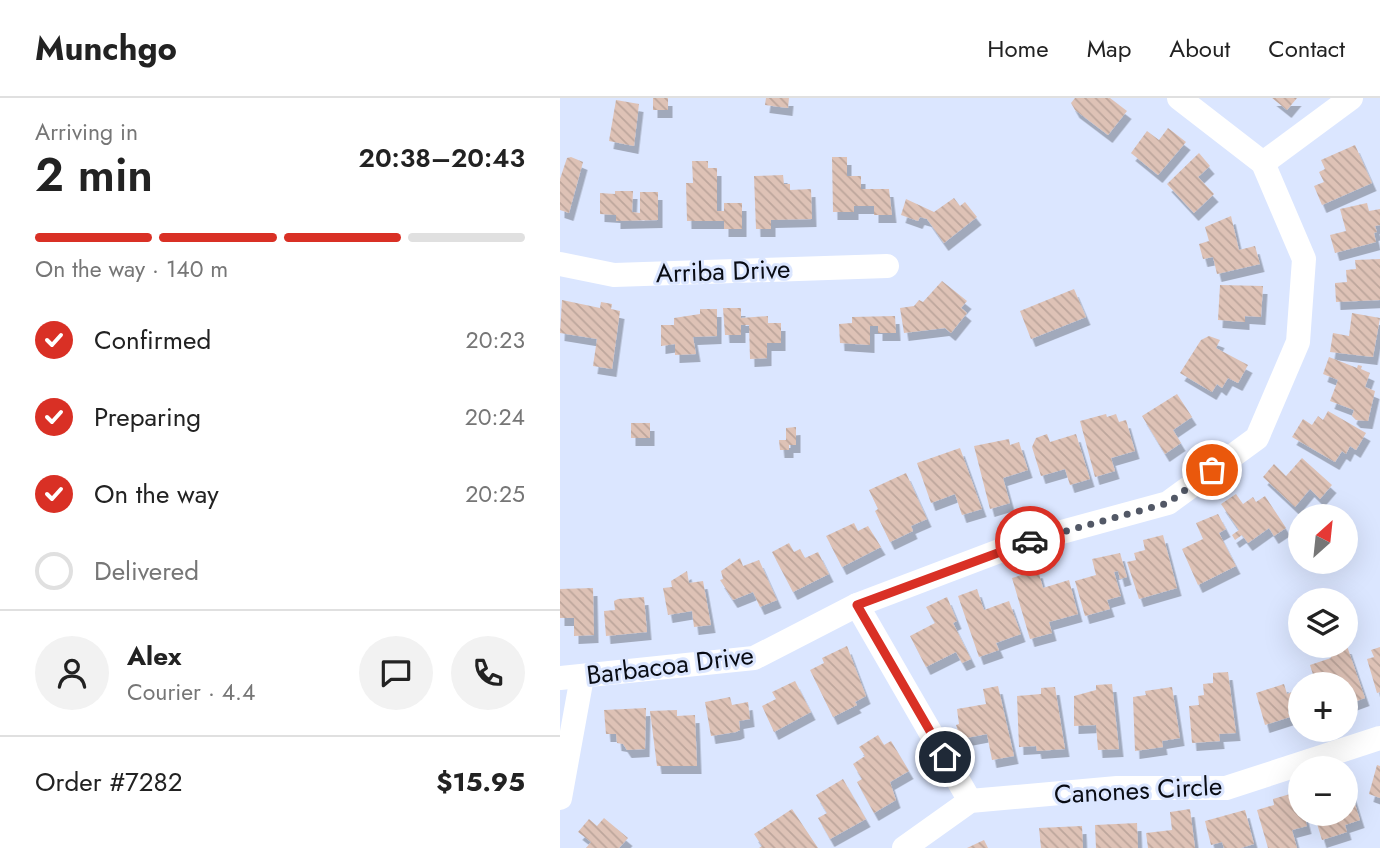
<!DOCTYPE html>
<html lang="en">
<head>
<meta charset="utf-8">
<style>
  body { margin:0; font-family:Jost,sans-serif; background:#f2f2f2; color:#222; height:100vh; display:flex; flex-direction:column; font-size:26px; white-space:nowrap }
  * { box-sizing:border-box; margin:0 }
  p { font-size:23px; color:#767676 }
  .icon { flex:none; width:38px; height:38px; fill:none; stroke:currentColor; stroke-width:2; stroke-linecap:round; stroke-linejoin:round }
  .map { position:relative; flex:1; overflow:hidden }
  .details { display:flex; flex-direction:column; background:#fff; width:560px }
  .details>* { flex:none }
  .needle { width:46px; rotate:27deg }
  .controls { position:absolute; left:728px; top:406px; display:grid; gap:14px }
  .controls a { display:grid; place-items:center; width:70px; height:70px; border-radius:50%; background:#fff; box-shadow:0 7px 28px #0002; font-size:35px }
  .pin { position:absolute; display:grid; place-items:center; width:60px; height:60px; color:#fff; margin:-30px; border:4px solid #fff; border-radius:50%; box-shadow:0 2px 7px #0007 }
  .courier { position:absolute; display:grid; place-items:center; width:70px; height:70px; margin:-35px; border:5px solid #d93025; border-radius:50%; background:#fff; color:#222; box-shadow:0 2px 9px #0007 }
  .head em { font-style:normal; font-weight:600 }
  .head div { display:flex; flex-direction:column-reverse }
  .head { display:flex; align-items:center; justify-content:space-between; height:119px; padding:0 35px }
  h1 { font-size:46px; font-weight:600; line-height:52px }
  .bar { display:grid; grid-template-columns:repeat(4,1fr); gap:10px 7px; align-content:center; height:84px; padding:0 35px }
  .bar i { height:9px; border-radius:5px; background:#e0e0e0 }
  .bar .current { background:#d93025 }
  .bar p { grid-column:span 4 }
  .line { display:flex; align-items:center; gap:18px; padding:0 35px; border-top:2px solid #e0e0e0 }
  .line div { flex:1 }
  .round { display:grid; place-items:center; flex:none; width:74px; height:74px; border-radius:37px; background:#f2f2f2 }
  ol { padding:0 35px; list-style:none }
  li { display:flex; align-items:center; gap:21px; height:77px }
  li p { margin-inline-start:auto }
  li .icon { padding:7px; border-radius:50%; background:#d93025; color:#fff; stroke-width:4 }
  li:last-child { color:#767676 }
  li i { width:38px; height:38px; border:4px solid #e0e0e0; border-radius:50% }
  header { display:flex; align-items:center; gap:42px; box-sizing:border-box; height:98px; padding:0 35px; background:#fff; border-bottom:2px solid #e0e0e0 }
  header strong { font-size:33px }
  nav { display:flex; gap:38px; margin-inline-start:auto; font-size:24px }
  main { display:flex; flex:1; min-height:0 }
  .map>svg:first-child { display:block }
  .building { fill:url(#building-back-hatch); filter:url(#shadow) }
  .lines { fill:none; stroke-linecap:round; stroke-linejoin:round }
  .minor { stroke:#fff; stroke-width:24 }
  .done { stroke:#525866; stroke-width:7; stroke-dasharray:0 12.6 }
  .route { stroke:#d93025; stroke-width:9 }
  .labels { text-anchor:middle; stroke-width:6; stroke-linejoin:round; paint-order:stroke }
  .street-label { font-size:26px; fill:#090c14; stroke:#dbe6ff }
</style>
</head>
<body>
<header>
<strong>Munchgo</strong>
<nav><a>Home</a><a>Map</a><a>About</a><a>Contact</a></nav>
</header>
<main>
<section class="details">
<div class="head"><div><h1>2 min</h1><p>Arriving in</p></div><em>20:38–20:43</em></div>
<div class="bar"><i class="current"></i><i class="current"></i><i class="current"></i><i></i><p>On the way · 140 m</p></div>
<ol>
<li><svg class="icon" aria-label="check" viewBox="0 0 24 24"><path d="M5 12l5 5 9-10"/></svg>Confirmed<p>20:23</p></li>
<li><svg class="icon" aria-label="check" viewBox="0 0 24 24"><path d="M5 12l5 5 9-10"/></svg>Preparing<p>20:24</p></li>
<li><svg class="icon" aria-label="check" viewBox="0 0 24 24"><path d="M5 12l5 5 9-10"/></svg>On the way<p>20:25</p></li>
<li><i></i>Delivered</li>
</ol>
<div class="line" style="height:126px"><a class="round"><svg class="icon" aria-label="person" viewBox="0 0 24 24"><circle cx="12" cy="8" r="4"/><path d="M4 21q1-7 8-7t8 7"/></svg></a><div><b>Alex</b><p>Courier · 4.4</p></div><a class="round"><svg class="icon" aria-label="chat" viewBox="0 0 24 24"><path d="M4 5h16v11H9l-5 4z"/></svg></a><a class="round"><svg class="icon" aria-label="phone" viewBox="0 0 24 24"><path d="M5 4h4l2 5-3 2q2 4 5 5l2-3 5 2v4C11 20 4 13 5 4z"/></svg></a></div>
<div class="line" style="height:91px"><div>Order #7282</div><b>$15.95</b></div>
</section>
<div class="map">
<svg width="820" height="750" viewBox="0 0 820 750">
  <defs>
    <pattern id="building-back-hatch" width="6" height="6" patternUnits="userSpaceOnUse" patternTransform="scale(1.75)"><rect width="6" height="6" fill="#dec2b6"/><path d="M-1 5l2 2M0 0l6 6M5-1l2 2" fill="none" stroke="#bda69c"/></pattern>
    <filter id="shadow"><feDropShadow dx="4.5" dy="8" stdDeviation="0" flood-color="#0004"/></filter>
  </defs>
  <rect width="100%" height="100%" fill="#dbe6ff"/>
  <!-- building -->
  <g class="building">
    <rect x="93" y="0" width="15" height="12"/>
    <polygon points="206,0 229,0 228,10 205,7"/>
    <polygon points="515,0 550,0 567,13 548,37 515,12 511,5"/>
    <polygon points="712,0 737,0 727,12"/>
    <polygon points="56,2 79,6 74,48 49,43"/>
    <polygon points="608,30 626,44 598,77 571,55 587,33 599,42"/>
    <polygon points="795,47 812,85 762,107 754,88 764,84 759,74 765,71 761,62"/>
    <polygon points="639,55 650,68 638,79 654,96 634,115 607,86"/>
    <polygon points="11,59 23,64 9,115 0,112 0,81 7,60"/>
    <polygon points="272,59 287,59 287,78 301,78 301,91 329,91 332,117 314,117 314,108 294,108 294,114 273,114"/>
    <polygon points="132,63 148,63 148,70 157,70 157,113 164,113 164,105 182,105 182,131 164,131 164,123 127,123 126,85 133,85"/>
    <polygon points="223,77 224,86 230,86 230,92 251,91 252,121 211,122 211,131 196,131 194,78"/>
    <polygon points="55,93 73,93 72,114 80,115 80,94 98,94 98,122 56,123 56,117 40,116 40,95 55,96"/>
    <polygon points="394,100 400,108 405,104 417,119 384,145 367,121 360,119 358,123 341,117 346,101 374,114"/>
    <polygon points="807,105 809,113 820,111 820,127 815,128 817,134 814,135 816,144 775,155 770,137 786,133 780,111"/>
    <polygon points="671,118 679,152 695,148 700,166 657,176 653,159 643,161 639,146 649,143 645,129"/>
    <polygon points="820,161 820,202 776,204 775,185 787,184 786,172 796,171 795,162"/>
    <polygon points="382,183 407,203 401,210 407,215 391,235 385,230 344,235 340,210 354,208 359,202 363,204"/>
    <polygon points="660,187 703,188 701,219 685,218 685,224 658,222"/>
    <polygon points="514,191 526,219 471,241 460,213"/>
    <polygon points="2,202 40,210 41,204 52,206 51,211 60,213 52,271 33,268 37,241 0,235"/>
    <polygon points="163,210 181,210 181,220 208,218 208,225 221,225 221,245 207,245 207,260 190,261 189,227 181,227 181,237 165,237"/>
    <polygon points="140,211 157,211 157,238 133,239 136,256 115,257 115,246 101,248 101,227 114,227 114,220 140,216"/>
    <polygon points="792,215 820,220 813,259 770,254 773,235 789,238"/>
    <polygon points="335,218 336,235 318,235 318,228 310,228 310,247 280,245 279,226 292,225 292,219"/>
    <polygon points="649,238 660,242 656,250 688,267 678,285 668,280 662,290 657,286 652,294 620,275 641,242"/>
    <polygon points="769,259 797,270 798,267 802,268 801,271 810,275 805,289 815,293 808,323 796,322 792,318 794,312 770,303 778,282 763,276"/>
    <polygon points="617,296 632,319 613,332 621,345 605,356 582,318"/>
    <polygon points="768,313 806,335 796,352 790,348 786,356 782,353 775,364 732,339 743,321 752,327 758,318 763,322"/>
    <polygon points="546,316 547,319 556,316 559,324 566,322 575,353 551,360 555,373 535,379 520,323"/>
    <rect x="71" y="325" width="19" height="15"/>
    <polygon points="236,329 236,347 229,347 229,352 220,352 219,342 226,342 226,330"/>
    <polygon points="487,336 490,344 516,336 530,381 510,387 505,371 481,378 472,349 476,340"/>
    <polygon points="449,341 450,347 459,344 468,372 443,380 450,405 430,411 414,348"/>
    <polygon points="400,350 422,411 402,417 395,396 371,405 357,365"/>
    <polygon points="742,360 772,387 760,401 750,391 735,409 703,379 714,366 726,378"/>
    <polygon points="346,375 367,421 351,428 353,433 330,444 315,413 318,411 309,392"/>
    <polygon points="676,396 683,406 693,399 696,404 705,398 726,430 714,438 709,430 688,445 682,437 675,442 672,437 679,432 661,406"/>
    <polygon points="658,416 666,431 659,435 676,468 638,487 622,451 643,441 636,425"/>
    <polygon points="294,425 298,433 308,428 321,449 282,469 266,438"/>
    <polygon points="603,437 617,490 579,501 567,464 576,462 574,455 585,452 583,442"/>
    <polygon points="229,445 234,454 240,451 245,460 258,454 269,476 233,494 212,454"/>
    <polygon points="560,455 567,479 560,481 558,473 554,474 561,498 547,502 550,511 525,518 515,483 536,477 532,461"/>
    <polygon points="180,460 183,468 199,462 217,502 200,509 193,494 173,502 160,482 163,481 161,473"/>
    <polygon points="478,472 483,490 509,482 518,516 489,524 492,535 470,541 452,480"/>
    <polygon points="127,473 129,485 143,483 151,527 134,529 132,513 108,517 103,490 112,489 111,483"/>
    <polygon points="33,490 34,537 14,538 14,520 0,520 0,491"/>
    <polygon points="417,491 424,512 449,503 461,536 436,545 439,552 419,559 398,498"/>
    <polygon points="84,499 87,534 46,538 44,513 55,512 54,503 58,501"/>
    <polygon points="387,499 397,523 393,525 411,561 402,565 396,554 366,569 350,538 375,525 366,509"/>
    <polygon points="287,548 306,598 295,604 297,607 273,619 250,572 264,565 262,560"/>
    <polygon points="778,548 787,548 805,600 786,607 786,586 756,586 750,567 771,560 768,551"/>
    <polygon points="820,549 820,594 817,595 807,561 814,559 811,552"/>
    <polygon points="668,574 676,635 659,636 660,643 632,645 629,608 639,607 638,598 644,597 643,586 653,585 653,575"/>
    <polygon points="235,583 251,614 214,634 202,608 216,601 212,594"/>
    <polygon points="552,586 559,651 538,652 536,627 514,628 514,598 536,592 536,587"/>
    <polygon points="724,586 727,596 737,592 740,610 728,614 730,619 705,627 696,595"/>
    <polygon points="438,588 454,658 432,662 427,636 401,641 396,627 399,626 397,611 426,606 423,591"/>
    <polygon points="495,589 505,651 477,653 476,648 459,649 457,598 481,596 481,590"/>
    <polygon points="612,589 620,640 602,643 603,649 575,653 573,599 586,597 585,593"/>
    <polygon points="170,599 172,607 188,604 190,621 179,623 180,632 176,634 151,638 145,604"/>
    <polygon points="86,610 85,651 67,652 63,646 57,645 56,636 46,636 44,612"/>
    <polygon points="117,612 117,618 135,617 137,668 97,668 90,613"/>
    <polygon points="318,637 324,647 331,643 349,673 330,684 336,702 314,715 297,684 302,681 293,666 305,658 299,649"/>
    <polygon points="817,667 820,668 820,700 809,696"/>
    <polygon points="283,681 306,721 270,741 258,720 267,715 256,697"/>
    <polygon points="791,693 800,722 785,727 787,734 762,742 754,716 786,716 786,695"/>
    <polygon points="737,694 740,716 744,716 747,728 732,732 737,750 708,750 697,712 714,707 713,701"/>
    <polygon points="232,711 258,750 199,750 202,748 194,736"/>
    <polygon points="630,711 635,750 588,750 586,735 612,732 610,714"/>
    <polygon points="685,712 694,746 681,750 664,750 662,744 651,747 645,723"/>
    <polygon points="44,720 68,740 59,750 26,750 31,744 18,734 29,721 37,728"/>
    <polygon points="577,725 578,750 536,750 535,727"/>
    <polygon points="522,728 523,750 481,750 479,730"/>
    <polygon points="424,742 428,750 407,750"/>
  </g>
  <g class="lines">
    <!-- minor -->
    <g class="minor">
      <polyline points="703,65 791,0"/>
      <polyline points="0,166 54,177 327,168"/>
      <polyline points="297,507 410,703"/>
      <polyline points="0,580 194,560 297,507 458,446 608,405 697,340 738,244 744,161 703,65 619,0"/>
      <polyline points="0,700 22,579"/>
      <polyline points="344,750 410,703 557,690 666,690 820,640"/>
    </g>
  </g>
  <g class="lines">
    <!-- done -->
    <polyline class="done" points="470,443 608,405 652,372"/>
    <!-- route -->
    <polyline class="route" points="385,659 297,507 470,443"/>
  </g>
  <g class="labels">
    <!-- street labels -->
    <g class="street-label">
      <text transform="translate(163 173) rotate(-2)" y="9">Arriba Drive</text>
      <text transform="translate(110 567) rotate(-7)" y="9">Barbacoa Drive</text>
      <text transform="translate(578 692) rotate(-3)" y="9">Canones Circle</text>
    </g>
  </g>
</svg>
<div class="controls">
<a><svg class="needle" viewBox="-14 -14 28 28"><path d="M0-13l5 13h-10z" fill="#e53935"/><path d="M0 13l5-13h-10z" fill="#767676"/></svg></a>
<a><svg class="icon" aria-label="layers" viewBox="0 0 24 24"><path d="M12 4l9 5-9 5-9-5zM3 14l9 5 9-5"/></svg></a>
<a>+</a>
<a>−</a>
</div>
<div class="pin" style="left:652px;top:372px;background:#ea580c"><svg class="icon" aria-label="bag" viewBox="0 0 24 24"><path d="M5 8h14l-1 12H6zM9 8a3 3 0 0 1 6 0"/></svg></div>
<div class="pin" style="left:385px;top:659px;background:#1f2937"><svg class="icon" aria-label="home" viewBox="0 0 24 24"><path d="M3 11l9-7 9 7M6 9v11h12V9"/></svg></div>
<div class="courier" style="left:470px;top:443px"><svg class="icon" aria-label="car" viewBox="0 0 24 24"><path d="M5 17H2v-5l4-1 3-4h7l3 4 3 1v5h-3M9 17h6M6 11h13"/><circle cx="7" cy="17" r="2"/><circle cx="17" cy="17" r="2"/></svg></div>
</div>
</main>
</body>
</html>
